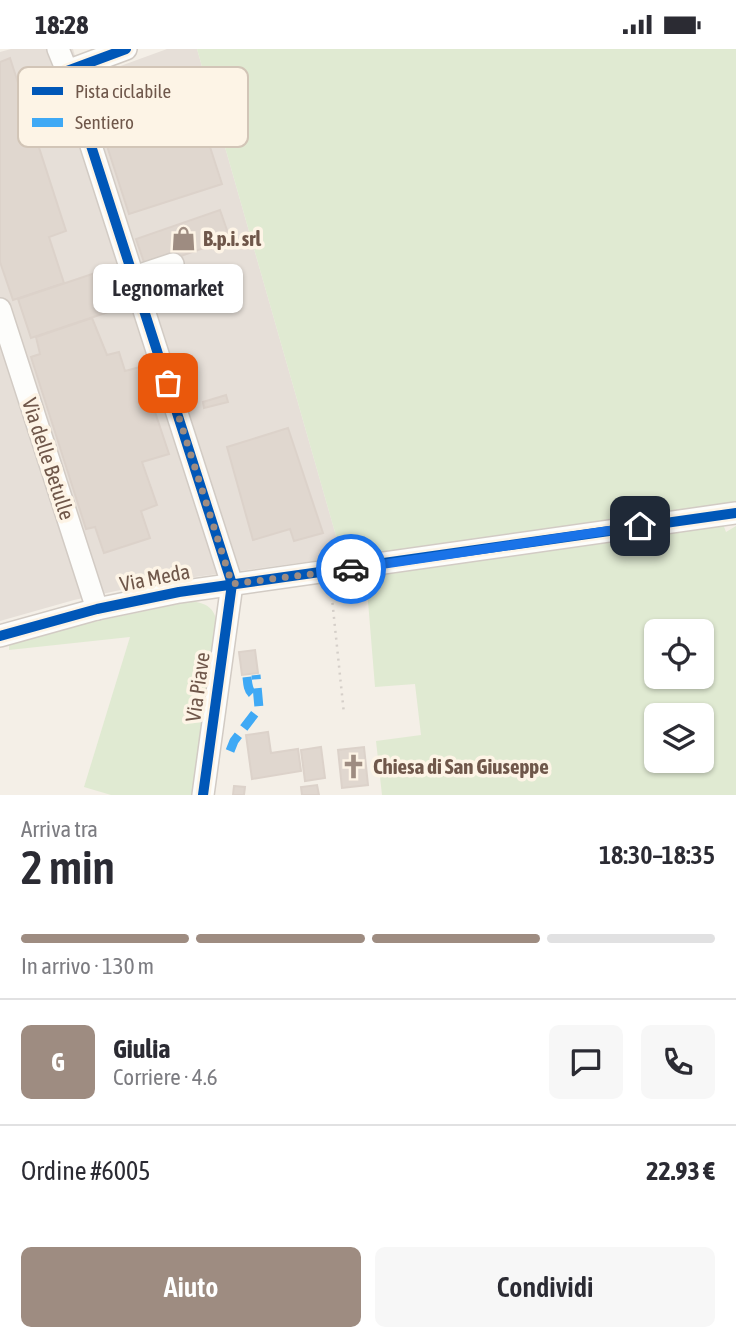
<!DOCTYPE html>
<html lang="it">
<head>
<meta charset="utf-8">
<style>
  body { margin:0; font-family:"Asap Condensed",sans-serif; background:#f7f7f7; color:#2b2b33; height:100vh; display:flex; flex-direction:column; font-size:26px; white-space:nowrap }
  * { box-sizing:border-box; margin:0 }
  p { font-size:23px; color:#7c7c81 }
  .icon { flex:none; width:38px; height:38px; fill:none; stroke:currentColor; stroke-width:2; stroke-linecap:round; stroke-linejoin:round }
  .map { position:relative; height:746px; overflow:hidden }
  .panel { display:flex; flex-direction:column; background:#fff; flex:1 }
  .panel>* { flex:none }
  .buttons { position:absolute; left:644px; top:570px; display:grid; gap:14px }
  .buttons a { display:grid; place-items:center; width:70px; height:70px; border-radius:10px; background:#fff; box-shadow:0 2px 5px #0004; font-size:35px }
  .pin { position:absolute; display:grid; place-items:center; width:60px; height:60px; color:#fff; margin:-30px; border-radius:14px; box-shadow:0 4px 10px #0006 }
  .courier { position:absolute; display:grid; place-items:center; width:70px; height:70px; margin:-35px; border:5px solid #1a73e8; border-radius:50%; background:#fff; color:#222; box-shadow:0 2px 9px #0007 }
  .bubble { position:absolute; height:49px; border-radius:10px; background:#fff; box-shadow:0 2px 5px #0004; font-size:23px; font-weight:600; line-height:49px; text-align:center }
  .head em { font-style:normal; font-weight:600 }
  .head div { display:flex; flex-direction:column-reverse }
  .head { display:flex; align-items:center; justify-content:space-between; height:119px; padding:0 21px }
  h1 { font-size:46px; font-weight:600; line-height:52px }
  .bar { display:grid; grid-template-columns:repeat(4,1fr); gap:10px 7px; align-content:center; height:84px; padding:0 21px }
  .bar i { height:9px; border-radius:5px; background:#e1e1e2 }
  .bar .selected { background:#9e8c81 }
  .bar p { grid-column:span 4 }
  .line { display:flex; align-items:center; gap:18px; padding:0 21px; border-top:2px solid #e1e1e2 }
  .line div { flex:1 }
  .round { display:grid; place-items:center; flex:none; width:74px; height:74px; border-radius:10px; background:#f7f7f7 }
  .button { display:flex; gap:14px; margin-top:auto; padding:14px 21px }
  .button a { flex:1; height:80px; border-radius:10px; background:#9e8c81; color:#fff; font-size:28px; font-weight:600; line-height:80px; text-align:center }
  .button a+a { background:#f7f7f7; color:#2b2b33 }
  .status { display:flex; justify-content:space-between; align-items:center; height:49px; padding:0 35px; background:#fff; direction:ltr }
  .status svg { height:19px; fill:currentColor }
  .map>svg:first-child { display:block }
  .industrial { fill:#e6dfd8 }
  .green { fill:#e0ead2; fill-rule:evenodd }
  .building { fill:#e0d7cf; stroke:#dcd2ca; stroke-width:2 }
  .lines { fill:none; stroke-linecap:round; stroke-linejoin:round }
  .minor-casing { stroke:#d2cbc4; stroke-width:24 }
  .path { stroke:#d5cfc9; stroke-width:2.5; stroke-dasharray:2 5; stroke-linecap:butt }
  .minor { stroke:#fdfdfb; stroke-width:21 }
  .quiet { stroke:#3fa9f5; stroke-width:9; stroke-dasharray:18 9; stroke-linecap:butt }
  .cycleway-casing { stroke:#fdf4e6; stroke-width:15 }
  .cycleway { stroke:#0057b8; stroke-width:10 }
  .done { stroke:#9e8c81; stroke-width:7; stroke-dasharray:0 12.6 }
  .route { stroke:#1a73e8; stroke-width:9 }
  .labels { text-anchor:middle; stroke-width:7; stroke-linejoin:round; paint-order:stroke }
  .poi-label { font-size:21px; font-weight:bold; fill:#6f574a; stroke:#fdf4e6; text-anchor:start }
  .street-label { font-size:21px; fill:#6f574a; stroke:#fdf4e6 }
  .key { fill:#fdf4e6; stroke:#d2c5b7; stroke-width:2 }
  .key-label { font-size:19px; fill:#6f574a }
</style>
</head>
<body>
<div class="status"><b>18:28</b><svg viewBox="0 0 49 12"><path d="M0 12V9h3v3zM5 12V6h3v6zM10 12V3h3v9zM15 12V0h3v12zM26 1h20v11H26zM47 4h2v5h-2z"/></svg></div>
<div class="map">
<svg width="736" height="746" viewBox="0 0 736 746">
  <rect width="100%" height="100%" fill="#f4efe7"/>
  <!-- industrial -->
  <polygon class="industrial" points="11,0 73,0 82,31 167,0 197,0 342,508 158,533 74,551 0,572 0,3"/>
  <!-- green -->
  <g class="green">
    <polygon points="197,0 736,0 736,457 370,511 342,508"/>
    <path d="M723 475 726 483 736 477V746H382L376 692 421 686 415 635 375 638 366 528ZM656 583H702V628H656ZM656 667H702V712H656Z"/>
    <path d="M192 552C207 555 214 558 217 574L195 746H111L84 738 130 588 9 601V591Z"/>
  </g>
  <!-- building -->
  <g class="building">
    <polygon points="10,9 66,182 49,188 64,234 13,251 0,213 0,13"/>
    <polygon points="200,67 222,135 129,165 107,97"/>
    <polygon points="220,161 230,190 146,219 136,190"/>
    <polygon points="204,218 214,249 182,260 171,229"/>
    <polygon points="104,221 117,260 31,289 18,250"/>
    <polygon points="92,269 107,306 119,303 125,322 140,318 169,405 142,413 157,456 141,462 150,489 104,504 95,478 86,480 31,308 40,305 36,288"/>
    <polygon points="226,346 228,353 204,359 203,353"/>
    <polygon points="288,379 323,484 294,492 290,480 253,491 227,398"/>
    <polygon points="255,601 258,624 242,626 239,603"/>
    <polygon points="268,683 271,704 298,700 301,722 252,730 246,686"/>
    <polygon points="321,698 325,729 305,732 301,701"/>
    <polygon points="364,698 368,736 342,739 338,701"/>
    <polygon points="317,736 319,746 302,746 301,738"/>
    <polygon points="234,737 245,738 244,746 233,746"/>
  </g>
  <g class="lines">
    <defs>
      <g id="minor">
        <polyline points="58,0 67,22"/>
        <polyline points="126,0 67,22 232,535 203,746"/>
        <polyline points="134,228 173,215"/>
        <polyline points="0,260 97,560"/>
        <polyline points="0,587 97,560 179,543 736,464"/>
      </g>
    </defs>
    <!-- minor casing -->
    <use href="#minor" class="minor-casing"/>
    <!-- path -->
    <polyline class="path" points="331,540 344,665"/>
    <!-- minor -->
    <use href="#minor" class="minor"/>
    <!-- quiet -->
    <g class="quiet">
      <path d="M247 628C248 638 248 645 259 649"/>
      <polyline points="230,702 234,692 259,659 256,626"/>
    </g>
    <defs>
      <g id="cycleway">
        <polyline points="126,0 67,22 232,535 203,746"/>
        <polyline points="0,587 97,560 179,543 736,464"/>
      </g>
    </defs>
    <!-- cycleway casing -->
    <use href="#cycleway" class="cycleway-casing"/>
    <!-- cycleway -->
    <use href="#cycleway" class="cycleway"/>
  </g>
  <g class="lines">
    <!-- done -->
    <polyline class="done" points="168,334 232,535 351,520"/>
    <!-- route -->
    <polyline class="route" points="351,520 640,477"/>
  </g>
  <!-- icons -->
  <defs>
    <symbol id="shop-bare" viewBox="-9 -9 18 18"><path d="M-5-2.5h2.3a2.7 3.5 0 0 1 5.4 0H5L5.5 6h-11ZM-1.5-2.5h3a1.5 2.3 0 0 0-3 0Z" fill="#9e8c81" stroke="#fdf4e6" stroke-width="2.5" paint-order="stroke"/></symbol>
    <symbol id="church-bare" viewBox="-9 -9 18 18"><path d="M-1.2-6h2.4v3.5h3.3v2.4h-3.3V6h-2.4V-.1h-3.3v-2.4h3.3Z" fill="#9e8c81" stroke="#fdf4e6" stroke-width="2.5" paint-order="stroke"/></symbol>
  </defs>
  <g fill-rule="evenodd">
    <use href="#shop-bare" x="166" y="172" width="35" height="35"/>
    <use href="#church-bare" x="336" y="700" width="35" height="35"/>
  </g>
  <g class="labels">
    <!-- poi labels -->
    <g class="poi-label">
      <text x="203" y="197">B.p.i. srl</text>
      <text x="373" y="725">Chiesa di San Giuseppe</text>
    </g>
    <!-- street labels -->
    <g class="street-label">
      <text transform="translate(48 410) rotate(72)" y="7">Via delle Betulle</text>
      <text transform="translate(155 529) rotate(-11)" y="7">Via Meda</text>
      <text transform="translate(198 638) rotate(-82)" y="7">Via Piave</text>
    </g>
  </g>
  <!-- legend -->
  <rect x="18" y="18" width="230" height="80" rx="10" class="key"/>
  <rect x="32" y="38" width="31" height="8" fill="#0057b8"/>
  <rect x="32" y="69" width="31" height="9" fill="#3fa9f5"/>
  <g class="key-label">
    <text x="75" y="49">Pista ciclabile</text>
    <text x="75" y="80">Sentiero</text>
  </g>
</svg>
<div class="buttons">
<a><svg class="icon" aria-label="locate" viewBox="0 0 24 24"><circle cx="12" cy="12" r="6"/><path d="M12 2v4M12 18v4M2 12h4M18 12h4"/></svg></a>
<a><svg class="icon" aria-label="layers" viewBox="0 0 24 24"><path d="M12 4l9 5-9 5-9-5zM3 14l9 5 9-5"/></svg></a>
</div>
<div class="pin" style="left:168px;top:334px;background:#ea580c"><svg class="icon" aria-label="bag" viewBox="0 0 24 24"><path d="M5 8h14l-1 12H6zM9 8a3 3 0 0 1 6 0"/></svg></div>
<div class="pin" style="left:640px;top:477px;background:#1f2937"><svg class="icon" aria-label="home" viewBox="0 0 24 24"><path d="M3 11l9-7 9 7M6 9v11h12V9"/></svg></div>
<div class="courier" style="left:351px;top:520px"><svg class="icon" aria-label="car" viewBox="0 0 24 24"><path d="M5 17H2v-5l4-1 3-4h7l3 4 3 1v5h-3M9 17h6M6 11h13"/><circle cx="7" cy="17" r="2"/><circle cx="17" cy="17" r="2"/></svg></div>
<div class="bubble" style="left:93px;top:215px;width:150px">Legnomarket</div>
</div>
<section class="panel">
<div class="head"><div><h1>2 min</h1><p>Arriva tra</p></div><em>18:30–18:35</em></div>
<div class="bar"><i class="selected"></i><i class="selected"></i><i class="selected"></i><i></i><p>In arrivo · 130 m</p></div>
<div class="line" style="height:126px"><b class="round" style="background:#9e8c81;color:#fff">G</b><div><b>Giulia</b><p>Corriere · 4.6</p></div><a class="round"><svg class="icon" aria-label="chat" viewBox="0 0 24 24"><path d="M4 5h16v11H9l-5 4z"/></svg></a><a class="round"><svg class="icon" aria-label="phone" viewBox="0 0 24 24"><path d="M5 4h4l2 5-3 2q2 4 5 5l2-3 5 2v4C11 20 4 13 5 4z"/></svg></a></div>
<div class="line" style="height:91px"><div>Ordine #6005</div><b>22.93 €</b></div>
<div class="button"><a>Aiuto</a><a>Condividi</a></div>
</section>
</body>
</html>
